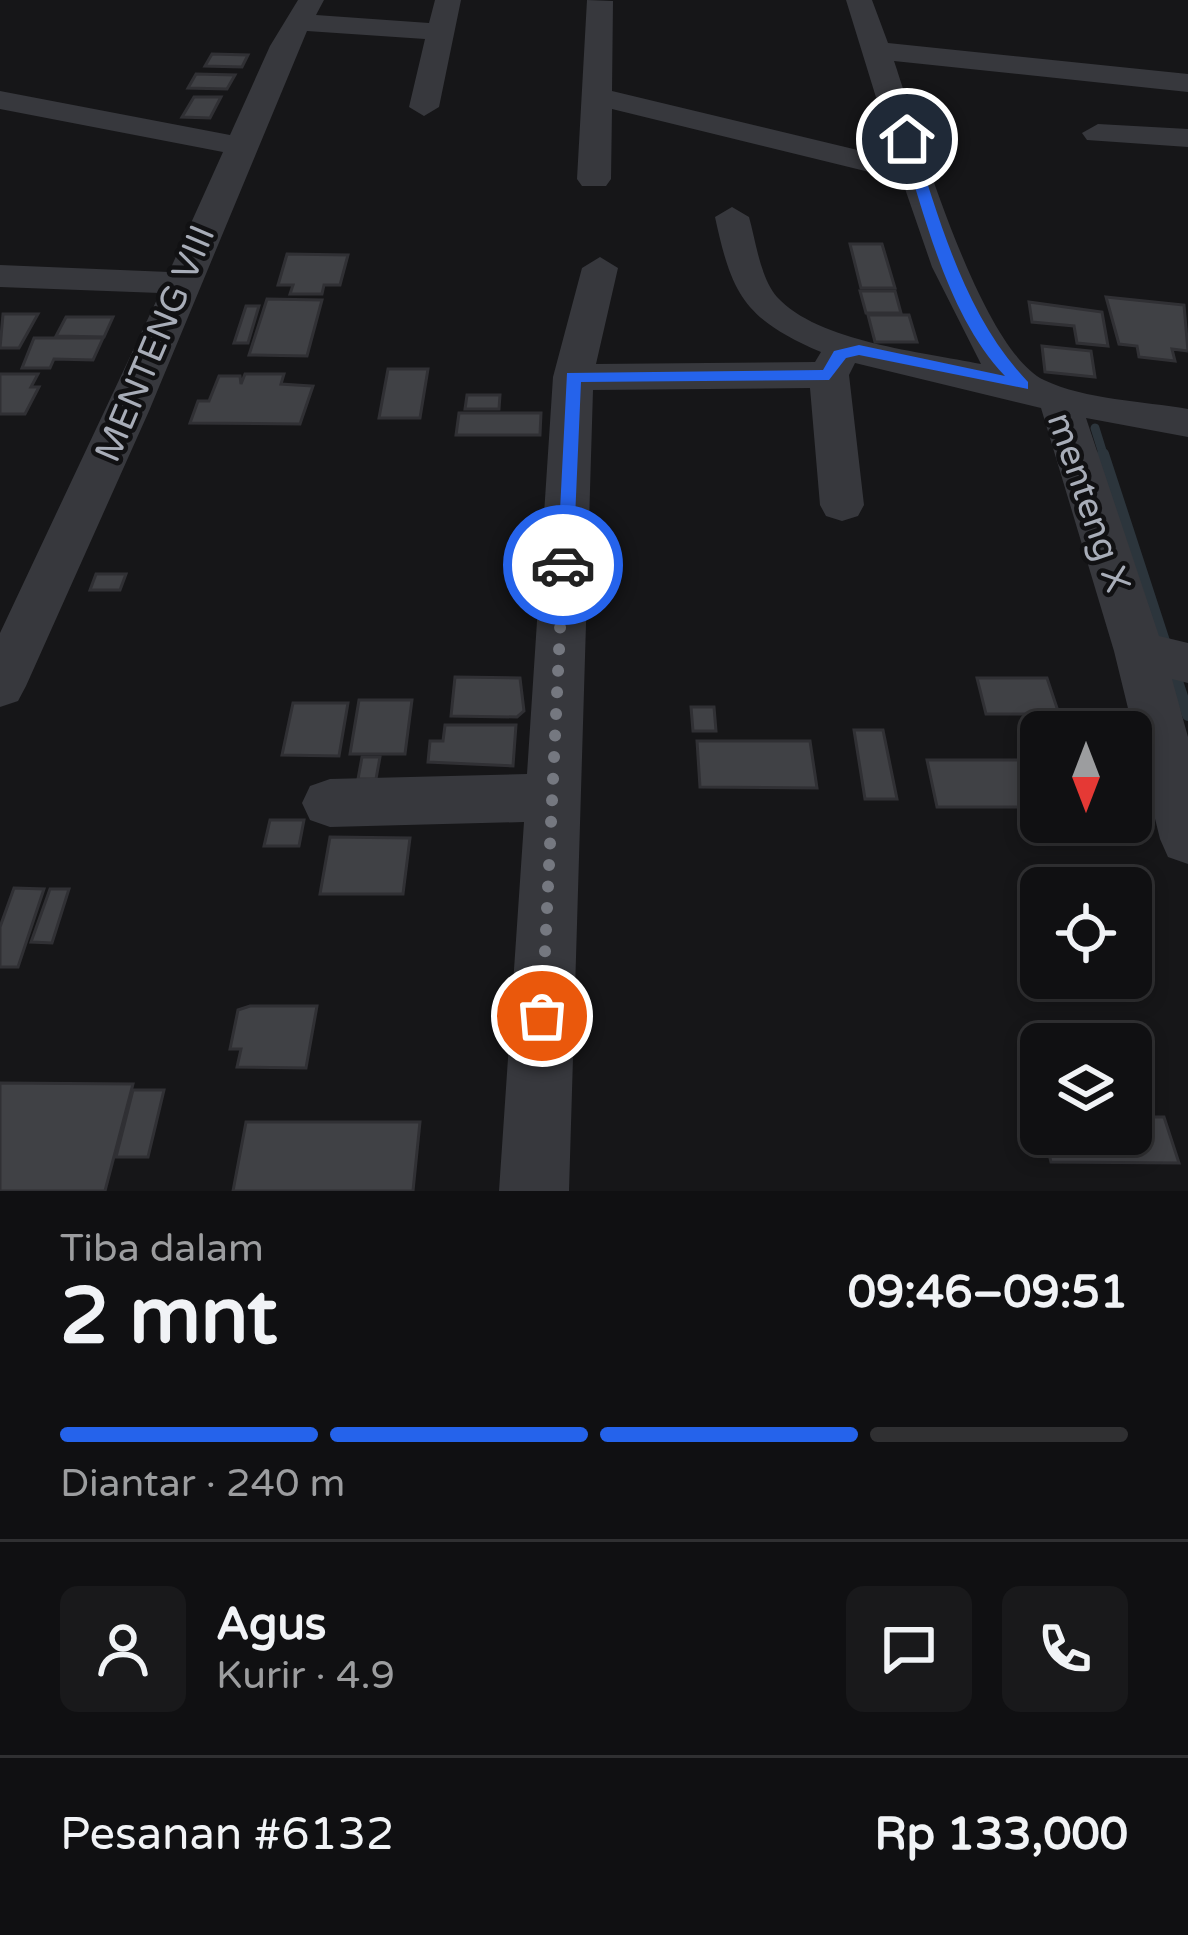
<!DOCTYPE html>
<html lang="id">
<head>
<meta charset="utf-8">
<style>
  body { margin:0; font-family:"Varela Round",sans-serif; background:#19191b; color:#f1f3f6; height:100vh; display:flex; flex-direction:column; font-size:45px; white-space:nowrap }
  * { box-sizing:border-box; margin:0 }
  p { font-size:39px; color:#9c9d9f }
  .icon { flex:none; width:66px; height:66px; fill:none; stroke:currentColor; stroke-width:2; stroke-linecap:round; stroke-linejoin:round }
  .map { position:relative; height:1191px; overflow:hidden }
  .drawer { display:flex; flex-direction:column; background:#101012; flex:1 }
  .drawer>* { flex:none }
  .needle { width:78px; rotate:180deg }
  .tools { position:absolute; left:1020px; top:711px; display:grid; gap:24px }
  .tools a { display:grid; place-items:center; width:132px; height:132px; border-radius:18px; background:#101012; box-shadow:0 6px 18px #0003,0 0 0 3px #303032; font-size:60px }
  .pin { position:absolute; display:grid; place-items:center; width:102px; height:102px; color:#fff; margin:-51px; border:6px solid #fff; border-radius:50%; box-shadow:0 3px 12px #0007 }
  .courier { position:absolute; display:grid; place-items:center; width:120px; height:120px; margin:-60px; border:9px solid #2563eb; border-radius:50%; background:#fff; color:#222; box-shadow:0 3px 15px #0007 }
  .headline em { font-style:normal; font-weight:700 }
  .headline div { display:flex; flex-direction:column-reverse }
  .headline { display:flex; align-items:center; justify-content:space-between; height:204px; padding:0 60px }
  h1 { font-size:78px; font-weight:700; line-height:90px }
  .bar { display:grid; grid-template-columns:repeat(4,1fr); gap:18px 12px; align-content:center; height:144px; padding:0 60px }
  .bar i { height:15px; border-radius:9px; background:#303032 }
  .bar .on { background:#2563eb }
  .bar p { grid-column:span 4 }
  .line { display:flex; align-items:center; gap:30px; padding:0 60px; border-top:3px solid #303032 }
  .line div { flex:1 }
  .round { display:grid; place-items:center; flex:none; width:126px; height:126px; border-radius:18px; background:#19191b }
  .map>svg:first-child { display:block }
  .lines { fill:none; stroke-linecap:round; stroke-linejoin:round }
  .stream-far1 { stroke:#2c353c; stroke-width:9 }
  .stream { stroke:#2c353c; stroke-width:12 }
  .building { fill:#404145; stroke:#303034; stroke-width:3 }
  .minor { fill:#37383d; fill-rule:evenodd }
  .route { fill:#2563eb }
  .done { stroke:#757880; stroke-width:12; stroke-dasharray:0 21.6 }
  .labels { text-anchor:middle; stroke-width:9; stroke-linejoin:round; paint-order:stroke }
  .street-label { font-size:36px; fill:#a8adb8; stroke:#111113 }
</style>
</head>
<body>
<div class="map">
<svg width="1188" height="1191" viewBox="0 0 1188 1191">
  <rect width="100%" height="100%" fill="#161618"/>
  <g class="lines">
    <!-- stream-far1 -->
    <polyline class="stream-far1" points="1095,428 1104,457"/>
    <!-- stream -->
    <polyline class="stream" points="1103,454 1188,715"/>
  </g>
  <!-- building -->
  <g class="building">
    <polygon points="212,54 248,55 242,67 205,66"/>
    <polygon points="196,74 235,75 227,89 188,88"/>
    <polygon points="194,97 221,97 210,118 182,117"/>
    <polygon points="850,244 882,244 895,288 861,288"/>
    <polygon points="287,254 348,255 340,285 324,285 322,294 290,294 293,285 278,285"/>
    <polygon points="860,291 895,291 901,313 866,313"/>
    <polygon points="1106,297 1184,305 1188,351 1172,349 1175,361 1139,357 1137,346 1119,344"/>
    <polygon points="267,299 322,300 307,356 249,355"/>
    <polygon points="1029,302 1102,312 1108,346 1077,343 1074,326 1032,322"/>
    <polygon points="246,306 259,306 248,343 234,343"/>
    <polygon points="3,314 38,314 19,348 0,348"/>
    <polygon points="868,315 909,315 917,342 875,342"/>
    <polygon points="66,317 113,317 104,337 56,336"/>
    <polygon points="34,338 103,338 93,360 54,359 50,368 22,368"/>
    <polygon points="1042,346 1091,351 1095,377 1045,372"/>
    <polygon points="388,369 428,369 420,418 379,418"/>
    <polygon points="0,374 38,374 31,387 39,387 25,414 0,414"/>
    <polygon points="245,374 284,374 281,384 313,386 300,424 190,423 198,401 209,401 219,376 240,376 241,384"/>
    <polygon points="467,395 500,395 499,409 465,409"/>
    <polygon points="459,413 541,413 540,435 456,435"/>
    <polygon points="96,574 126,574 120,590 90,590"/>
    <polygon points="455,677 520,678 524,711 517,717 451,716"/>
    <polygon points="977,678 1047,678 1059,714 986,714"/>
    <polygon points="359,700 412,700 405,754 350,754"/>
    <polygon points="293,703 348,703 339,756 282,755"/>
    <polygon points="691,707 714,707 716,731 693,731"/>
    <polygon points="445,725 516,725 513,766 428,762 430,741 443,741"/>
    <polygon points="854,730 883,730 897,799 865,799"/>
    <polygon points="697,741 810,741 817,788 700,787"/>
    <polygon points="362,757 380,757 376,779 358,779"/>
    <polygon points="927,760 1030,760 1041,807 937,807"/>
    <polygon points="270,820 304,820 299,846 264,846"/>
    <polygon points="330,837 410,838 403,894 320,894"/>
    <polygon points="14,888 44,889 18,967 0,967 0,927"/>
    <polygon points="50,889 69,889 52,943 31,942"/>
    <polygon points="250,1006 317,1006 306,1068 237,1067 241,1049 230,1049 238,1010"/>
    <polygon points="0,1083 133,1084 105,1191 0,1191"/>
    <polygon points="133,1090 164,1090 148,1157 116,1157"/>
    <polygon points="1131,1117 1164,1117 1179,1163 1051,1162 1044,1134 1131,1134"/>
    <polygon points="246,1122 420,1122 413,1191 233,1191"/>
  </g>
  <g class="lines">
    <!-- minor -->
    <g class="minor">
      <polygon points="298,0 324,0 316,15 429,23 435,0 461,0 439,107 424,116 409,107 425,39 307,31 149,411 26,686 18,701 0,707 0,633 160,293 0,287 0,265 169,272 223,152 0,109 0,91 230,135 270,46"/>
      <path d="M587 0 613 1 612 91 895 159 846 0H872L888 43 1188 74V92L894 61C918 132 979 348 1044 380 1086 400 1143 401 1188 409V437L1086 418 1159 636 1188 643V683L1172 679 1188 737V864L1168 857 1160 839 1114 651 1041 408 855 363 849 375 864 505 858 516 842 521 826 516 820 505 810 388 593 390 569 1191H499L524 822 330 827 310 820 302 803 310 786 330 779 527 774 553 377 582 268 600 257 618 268 596 364 815 362 821 352C745 319 732 296 715 217L732 207 749 217C756 242 760 277 777 297 818 342 923 352 981 364L932 267 902 180 612 109 611 179 606 186H582L577 179Z"/>
      <polygon points="1098,124 1188,129 1188,147 1087,140 1082,133"/>
    </g>
  </g>
  <!-- route -->
  <path class="route" d="M907 135 913 139C941 224 965 316 1028 382V389L859 355 846 358 829 380 581 382 573 565 557 570 567 373 823 370 834 351 859 345 1005 376C947 315 926 218 900 139Z"/>
  <g class="lines">
    <!-- done -->
    <polyline class="done" points="542,1016 563,565"/>
  </g>
  <g class="labels">
    <!-- street labels -->
    <g class="street-label">
      <text transform="translate(154 343) rotate(-67)" y="13">MENTENG VIII</text>
      <text transform="translate(1090 502) rotate(71)" y="13">menteng X</text>
    </g>
  </g>
</svg>
<div class="tools">
<a><svg class="needle" viewBox="-14 -14 28 28"><path d="M0-13l5 13h-10z" fill="#e53935"/><path d="M0 13l5-13h-10z" fill="#9c9d9f"/></svg></a>
<a><svg class="icon" aria-label="locate" viewBox="0 0 24 24"><circle cx="12" cy="12" r="6"/><path d="M12 2v4M12 18v4M2 12h4M18 12h4"/></svg></a>
<a><svg class="icon" aria-label="layers" viewBox="0 0 24 24"><path d="M12 4l9 5-9 5-9-5zM3 14l9 5 9-5"/></svg></a>
</div>
<div class="pin" style="left:542px;top:1016px;background:#ea580c"><svg class="icon" aria-label="bag" viewBox="0 0 24 24"><path d="M5 8h14l-1 12H6zM9 8a3 3 0 0 1 6 0"/></svg></div>
<div class="pin" style="left:907px;top:139px;background:#1f2937"><svg class="icon" aria-label="home" viewBox="0 0 24 24"><path d="M3 11l9-7 9 7M6 9v11h12V9"/></svg></div>
<div class="courier" style="left:563px;top:565px"><svg class="icon" aria-label="car" viewBox="0 0 24 24"><path d="M5 17H2v-5l4-1 3-4h7l3 4 3 1v5h-3M9 17h6M6 11h13"/><circle cx="7" cy="17" r="2"/><circle cx="17" cy="17" r="2"/></svg></div>
</div>
<section class="drawer">
<div class="headline"><div><h1>2 mnt</h1><p>Tiba dalam</p></div><em>09:46–09:51</em></div>
<div class="bar"><i class="on"></i><i class="on"></i><i class="on"></i><i></i><p>Diantar · 240 m</p></div>
<div class="line" style="height:216px"><a class="round"><svg class="icon" aria-label="person" viewBox="0 0 24 24"><circle cx="12" cy="8" r="4"/><path d="M4 21q1-7 8-7t8 7"/></svg></a><div><b>Agus</b><p>Kurir · 4.9</p></div><a class="round"><svg class="icon" aria-label="chat" viewBox="0 0 24 24"><path d="M4 5h16v11H9l-5 4z"/></svg></a><a class="round"><svg class="icon" aria-label="phone" viewBox="0 0 24 24"><path d="M5 4h4l2 5-3 2q2 4 5 5l2-3 5 2v4C11 20 4 13 5 4z"/></svg></a></div>
<div class="line" style="height:156px"><div>Pesanan #6132</div><b>Rp 133,000</b></div>
</section>
</body>
</html>
